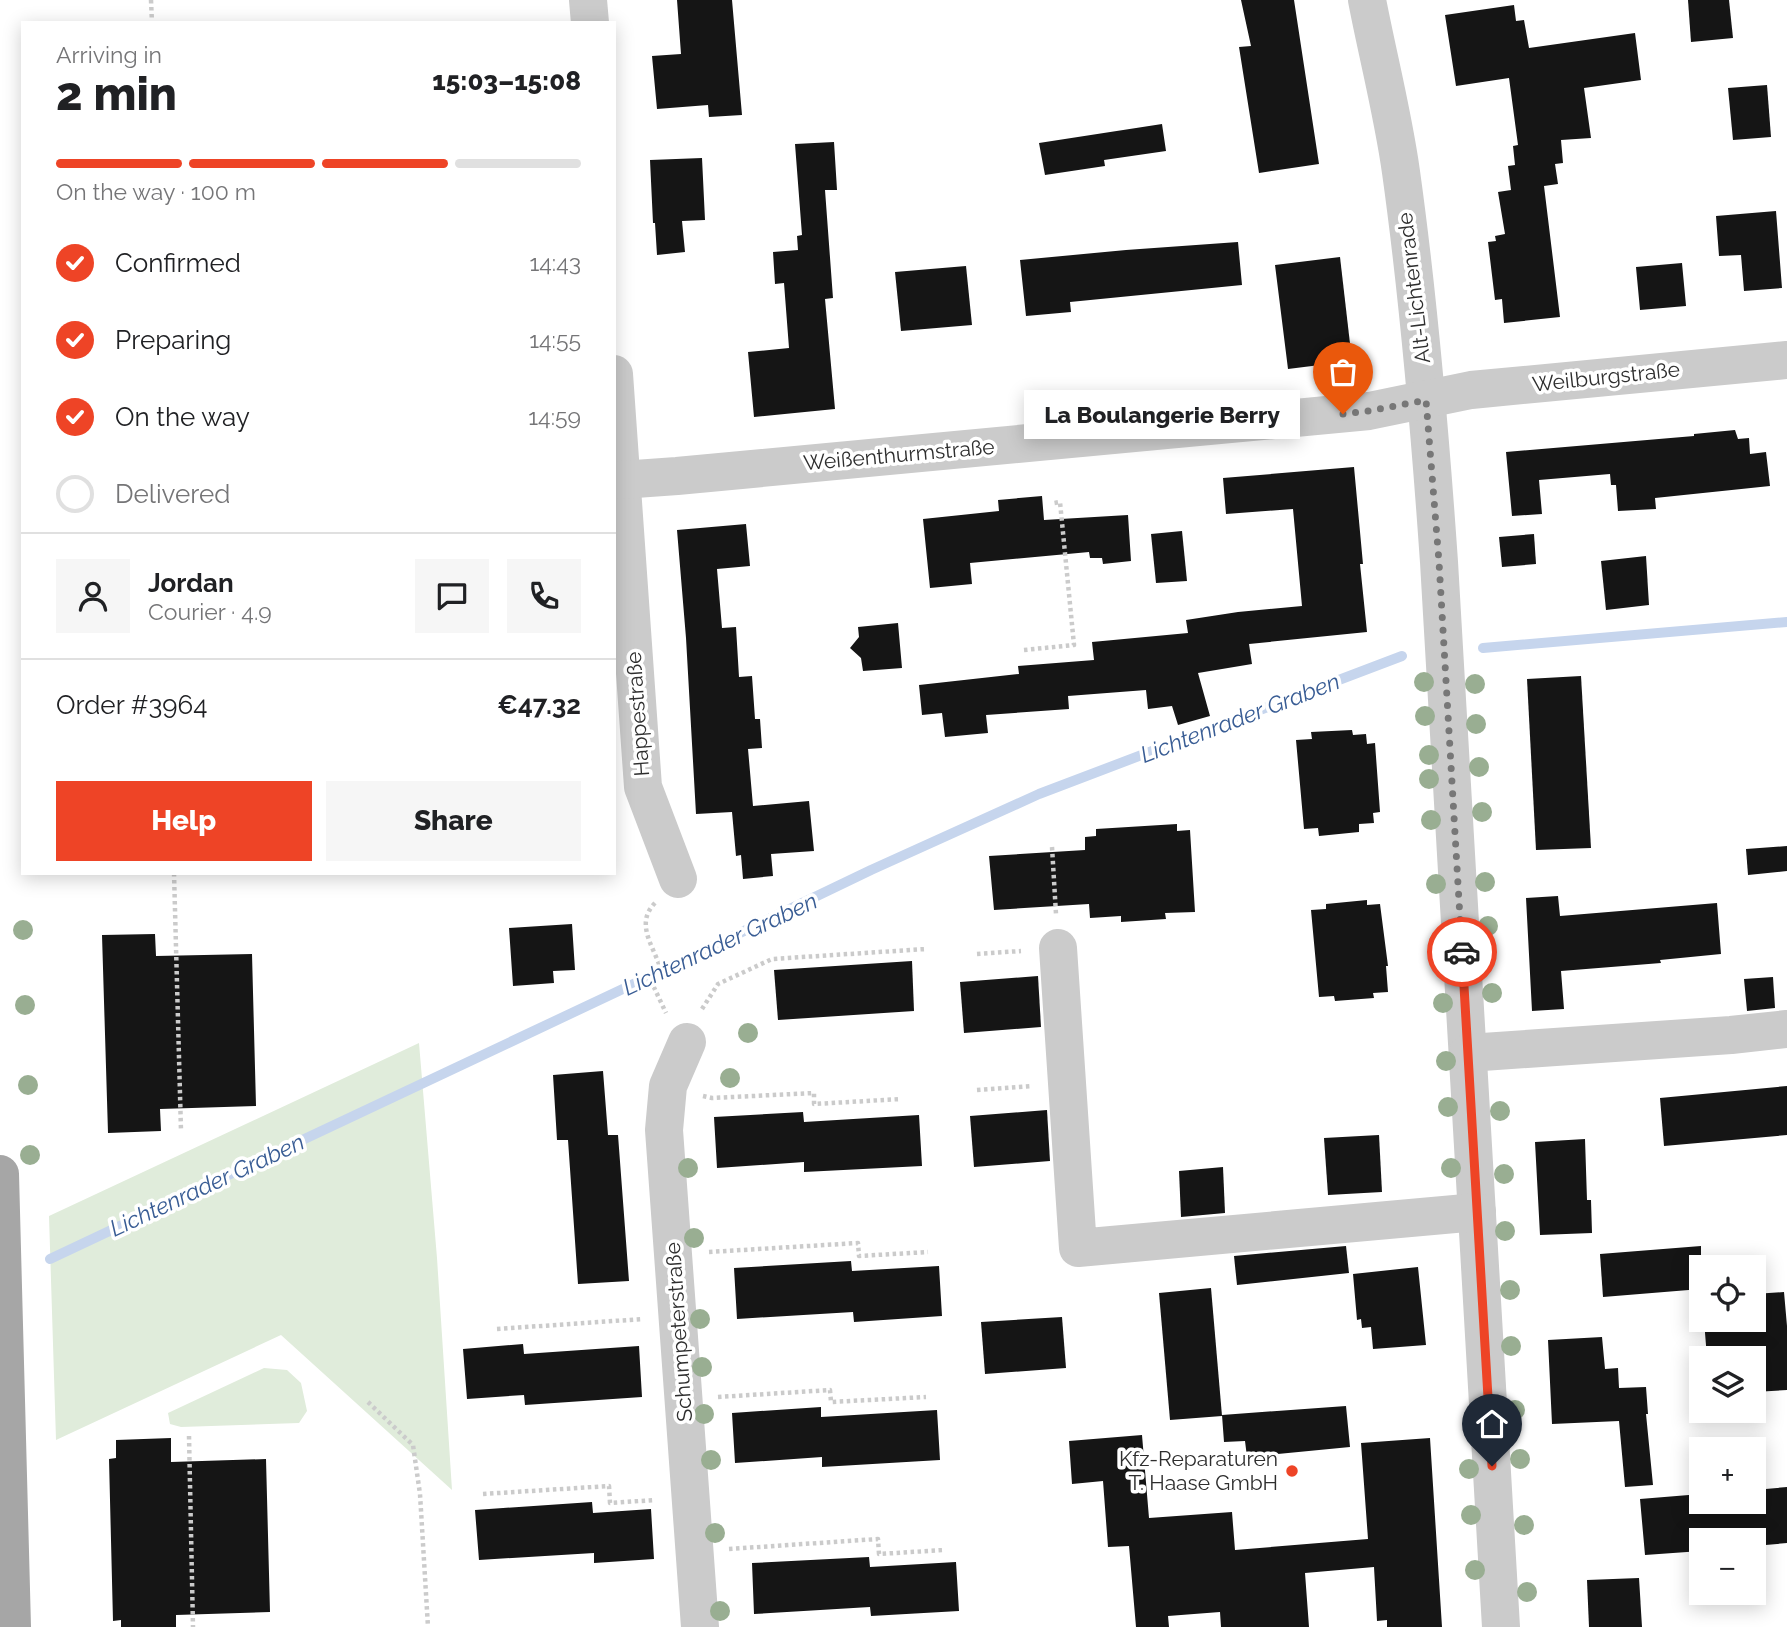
<!DOCTYPE html>
<html lang="en">
<head>
<meta charset="utf-8">
<style>
  body { margin:0; font-family:Raleway,sans-serif; background:#f6f6f6; color:#202124; height:100vh; display:flex; flex-direction:column; font-size:26px; white-space:nowrap }
  * { box-sizing:border-box; margin:0 }
  p { font-size:23px; color:#757577 }
  .icon { flex:none; width:38px; height:38px; fill:none; stroke:currentColor; stroke-width:2; stroke-linecap:round; stroke-linejoin:round }
  .map { position:relative; flex:1; overflow:hidden }
  .panel { position:absolute; left:21px; top:21px; width:595px; height:854px; display:flex; flex-direction:column; background:#fff; border-radius:0px; box-shadow:0 4px 18px #0003 }
  .panel>* { flex:none }
  .buttons { position:absolute; left:1689px; top:1255px; display:grid; gap:14px }
  .buttons a { display:grid; place-items:center; width:77px; height:77px; border-radius:0px; background:#fff; box-shadow:0 4px 18px #0003; font-size:35px }
  .pin { position:absolute; display:grid; place-items:center; width:60px; height:60px; color:#fff; margin:-72px -30px; border-radius:50% 50% 50% 0; rotate:-45deg; box-shadow:0 0 7px #0007 }
  .pin .icon { rotate:45deg }
  .courier { position:absolute; display:grid; place-items:center; width:70px; height:70px; margin:-35px; border:5px solid #ee4426; border-radius:50%; background:#fff; color:#222; box-shadow:0 2px 9px #0007 }
  .bubble { position:absolute; height:49px; border-radius:0px; background:#fff; box-shadow:0 4px 18px #0003; font-size:23px; font-weight:800; line-height:49px; text-align:center }
  .headline em { font-style:normal; font-weight:800 }
  .headline div { display:flex; flex-direction:column-reverse }
  .headline { display:flex; align-items:center; justify-content:space-between; height:119px; padding:0 35px }
  h1 { font-size:46px; font-weight:800; line-height:52px }
  .bar { display:grid; grid-template-columns:repeat(4,1fr); gap:10px 7px; align-content:center; height:84px; padding:0 35px }
  .bar i { height:9px; border-radius:5px; background:#e0e0e0 }
  .bar .active { background:#ee4426 }
  .bar p { grid-column:span 4 }
  .line { display:flex; align-items:center; gap:18px; padding:0 35px; border-top:2px solid #e0e0e0 }
  .line div { flex:1 }
  .round { display:grid; place-items:center; flex:none; width:74px; height:74px; border-radius:0px; background:#f6f6f6 }
  ol { padding:0 35px; list-style:none }
  li { display:flex; align-items:center; gap:21px; height:77px }
  li p { margin-inline-start:auto }
  li .icon { padding:7px; border-radius:50%; background:#ee4426; color:#fff; stroke-width:4 }
  li:last-child { color:#757577 }
  li i { width:38px; height:38px; border:4px solid #e0e0e0; border-radius:50% }
  .button { display:flex; gap:14px; margin-top:auto; padding:14px 35px }
  .button a { flex:1; height:80px; border-radius:0px; background:#ee4426; color:#fff; font-size:28px; font-weight:800; line-height:80px; text-align:center }
  .button a+a { background:#f6f6f6; color:#202124 }
  .map>svg:first-child { display:block }
  .green { fill:#e0ecdb }
  .lines { fill:none; stroke-linecap:round; stroke-linejoin:round }
  .stream { stroke:#c6d5ed; stroke-width:10 }
  .building { fill:#151515 }
  .path { stroke:#cbcbcb; stroke-width:4.5; stroke-dasharray:3.5 3.5; stroke-linecap:butt }
  .minor { stroke:#cbcbcb; stroke-width:38 }
  .major { stroke:#a6a6a6; stroke-width:38 }
  .tree { fill:#99ae92 }
  .done { stroke:#777; stroke-width:7; stroke-dasharray:0 12.6 }
  .route { stroke:#ee4426; stroke-width:9 }
  .poi-dot { fill:#ee4426; stroke:#fff; stroke-width:2.5 }
  .labels { text-anchor:middle; stroke-width:7; stroke-linejoin:round; paint-order:stroke }
  .street-label { font-size:21px; fill:#2e2e2e; stroke:#fff }
  .poi-label { font-size:21px; fill:#2e2e2e; stroke:#fff; text-anchor:end }
  .water-label { font-size:23px; font-style:italic; fill:#385c94; stroke:#fff }
</style>
</head>
<body>
<div class="map">
<svg width="1787" height="1627" viewBox="0 0 1787 1627">
  <rect width="100%" height="100%" fill="#fff"/>
  <!-- green -->
  <g class="green">
    <polygon points="419,1043 437,1258 452,1490 281,1335 56,1440 49,1216"/>
    <polygon points="264,1368 287,1370 301,1383 307,1411 299,1423 181,1427 170,1424 168,1413"/>
  </g>
  <g class="lines">
    <!-- stream -->
    <g class="stream">
      <polyline points="1483,648 1787,622"/>
      <polyline points="50,1259 644,979 871,870 1039,794 1402,656"/>
    </g>
  </g>
  <!-- building -->
  <g class="building">
    <polygon points="677,0 732,0 742,115 709,117 708,105 657,109 652,56 681,54"/>
    <polygon points="1241,0 1294,0 1319,164 1259,173 1239,47 1251,46"/>
    <polygon points="1688,0 1729,0 1733,38 1691,42"/>
    <polygon points="1514,5 1516,21 1524,20 1529,48 1635,33 1641,80 1584,88 1591,138 1561,140 1563,163 1555,164 1558,184 1544,186 1560,317 1504,323 1502,299 1495,300 1488,242 1496,241 1495,236 1505,234 1498,192 1511,190 1508,166 1515,165 1513,146 1518,145 1509,78 1456,86 1445,15"/>
    <polygon points="1767,85 1771,137 1733,140 1728,88"/>
    <polygon points="1162,124 1166,151 1104,160 1105,166 1045,175 1039,143"/>
    <polygon points="834,142 837,190 825,190 833,298 825,299 835,409 754,417 748,352 789,348 784,283 775,284 773,252 798,250 797,236 802,235 795,144"/>
    <polygon points="702,158 705,220 682,221 685,252 657,255 655,223 653,223 650,160"/>
    <polygon points="1776,211 1782,288 1744,291 1741,255 1719,256 1716,216"/>
    <polygon points="1238,242 1242,285 1070,302 1071,312 1026,316 1020,260 1126,250"/>
    <polygon points="1340,257 1352,361 1288,369 1275,265"/>
    <polygon points="1682,263 1686,306 1640,310 1636,267"/>
    <polygon points="966,266 972,325 901,331 895,272"/>
    <polygon points="1735,430 1738,439 1749,438 1750,454 1766,452 1770,486 1655,498 1656,509 1618,511 1616,485 1611,485 1610,474 1539,480 1542,514 1512,516 1506,452 1694,436 1694,434"/>
    <polygon points="1354,467 1363,564 1360,564 1367,632 1249,644 1252,664 1198,673 1210,716 1178,725 1172,706 1148,709 1146,690 1068,696 1069,709 986,715 988,733 945,737 942,713 922,715 919,685 1019,674 1018,666 1094,660 1092,642 1188,633 1186,620 1238,612 1302,606 1293,509 1226,514 1223,478"/>
    <polygon points="1042,496 1044,520 1128,515 1131,561 1103,564 1102,558 1090,558 1089,552 970,563 972,584 930,588 923,519 999,511 998,500"/>
    <polygon points="746,524 750,566 717,569 722,628 736,627 739,677 752,676 755,719 760,719 762,748 748,749 753,806 809,801 814,851 771,854 773,876 743,879 741,855 736,856 732,812 696,814 686,638 677,530"/>
    <polygon points="1182,531 1187,581 1156,583 1151,534"/>
    <polygon points="1534,534 1536,564 1502,567 1499,537"/>
    <polygon points="1646,556 1649,605 1606,610 1601,561"/>
    <polygon points="898,623 902,668 863,671 861,658 850,648 859,637 858,627"/>
    <polygon points="1581,676 1591,848 1536,850 1527,679"/>
    <polygon points="1352,730 1353,735 1366,734 1367,744 1375,743 1380,812 1373,813 1374,823 1359,824 1359,832 1319,836 1318,828 1304,829 1296,740 1312,739 1311,732"/>
    <polygon points="1177,824 1177,831 1190,830 1195,912 1165,913 1166,919 1121,922 1121,916 1090,918 1089,904 994,910 989,856 1085,850 1085,837 1096,836 1096,829"/>
    <polygon points="1787,846 1787,871 1748,875 1746,849"/>
    <polygon points="1558,896 1560,916 1717,903 1721,954 1660,960 1661,963 1561,971 1564,1009 1532,1011 1526,898"/>
    <polygon points="1367,900 1367,905 1380,904 1388,966 1386,966 1388,992 1373,993 1374,998 1335,1001 1334,996 1319,997 1311,910 1326,909 1326,904"/>
    <polygon points="572,924 575,970 553,971 554,983 513,986 509,928"/>
    <polygon points="155,934 156,956 252,954 256,1106 160,1109 161,1131 108,1133 102,935"/>
    <polygon points="912,961 914,1011 778,1020 774,970"/>
    <polygon points="1038,976 1041,1027 964,1033 960,982"/>
    <polygon points="1773,977 1775,1008 1747,1011 1744,979"/>
    <polygon points="603,1071 608,1135 618,1135 629,1281 578,1284 568,1140 557,1140 553,1075"/>
    <polygon points="1787,1086 1787,1135 1664,1146 1660,1098"/>
    <polygon points="1047,1110 1050,1161 974,1167 970,1116"/>
    <polygon points="803,1112 804,1122 919,1115 922,1166 804,1172 804,1162 717,1168 714,1117"/>
    <polygon points="1379,1135 1382,1192 1328,1195 1324,1138"/>
    <polygon points="1585,1139 1587,1200 1591,1200 1592,1233 1540,1235 1535,1142"/>
    <polygon points="1223,1167 1225,1213 1181,1217 1179,1171"/>
    <polygon points="1346,1246 1349,1273 1237,1285 1234,1256"/>
    <polygon points="1701,1246 1701,1289 1603,1297 1600,1254"/>
    <polygon points="851,1261 852,1271 939,1266 942,1316 854,1322 853,1312 737,1319 734,1268"/>
    <polygon points="1418,1267 1426,1345 1373,1349 1371,1327 1362,1328 1361,1319 1357,1320 1353,1274"/>
    <polygon points="1211,1288 1222,1416 1170,1420 1159,1293"/>
    <polygon points="1784,1292 1787,1326 1787,1390 1754,1392 1754,1358 1707,1358 1704,1320 1754,1320 1754,1294"/>
    <polygon points="1062,1317 1066,1368 985,1374 981,1322"/>
    <polygon points="1602,1337 1605,1369 1618,1368 1619,1388 1646,1387 1648,1414 1646,1414 1653,1485 1625,1487 1619,1421 1552,1424 1548,1340"/>
    <polygon points="523,1344 524,1354 639,1346 642,1397 525,1405 524,1395 467,1399 463,1349"/>
    <polygon points="1346,1406 1350,1447 1247,1457 1245,1441 1224,1442 1222,1415"/>
    <polygon points="821,1407 821,1417 937,1410 940,1460 822,1467 822,1457 735,1463 732,1413"/>
    <polygon points="1142,1435 1149,1518 1232,1512 1235,1550 1368,1539 1361,1443 1430,1438 1442,1627 1387,1627 1387,1620 1377,1621 1374,1567 1305,1573 1309,1627 1221,1627 1220,1612 1168,1616 1169,1627 1136,1627 1129,1546 1108,1547 1103,1481 1072,1484 1069,1441"/>
    <polygon points="171,1438 171,1462 266,1459 270,1612 176,1615 176,1627 121,1627 121,1620 113,1621 109,1459 116,1458 116,1440"/>
    <polygon points="1787,1487 1787,1543 1754,1546 1754,1540 1701,1540 1701,1551 1645,1555 1640,1499 1701,1494 1701,1502 1754,1502 1754,1490"/>
    <polygon points="592,1502 593,1513 651,1509 654,1559 594,1563 594,1553 479,1560 475,1510"/>
    <polygon points="869,1557 870,1567 956,1562 959,1611 871,1616 870,1607 754,1614 752,1563"/>
    <polygon points="1639,1578 1642,1627 1589,1627 1587,1580"/>
  </g>
  <g class="lines">
    <!-- path -->
    <g class="path">
      <polyline points="151,0 152,23"/>
      <polyline points="1024,650 1074,645 1060,502 1054,503"/>
      <polyline points="1052,847 1056,914"/>
      <polyline points="174,873 181,1131"/>
      <path d="M655 903C636 922 651 943 659 964L651 981 666 1013"/>
      <polyline points="977,954 1021,951"/>
      <polyline points="702,1009 718,984 772,959 926,949"/>
      <polyline points="977,1090 1032,1086"/>
      <polyline points="703,1096 712,1098 814,1093 814,1104 901,1099"/>
      <polyline points="709,1252 858,1243 859,1256 928,1252"/>
      <polyline points="497,1329 643,1319"/>
      <polyline points="718,1397 830,1390 831,1402 926,1397"/>
      <polyline points="368,1402 413,1445 420,1494 428,1627"/>
      <polyline points="189,1436 193,1627"/>
      <polyline points="483,1494 609,1486 610,1503 655,1500"/>
      <polyline points="729,1549 878,1539 879,1554 944,1550"/>
    </g>
    <!-- minor -->
    <g class="minor">
      <polyline points="588,0 590,23"/>
      <path d="M1367 0C1378 57 1393 114 1401 172 1419 301 1430 432 1439 562L1501 1627"/>
      <polyline points="614,374 643,787 678,879"/>
      <polyline points="621,480 677,476 1369,411 1471,390 1787,360"/>
      <polyline points="1058,948 1078,1248 1477,1212"/>
      <polyline points="687,1042 668,1086 664,1130 700,1627"/>
      <polyline points="1468,1053 1731,1035 1787,1029"/>
    </g>
    <!-- major -->
    <polyline class="major" points="0,1174 12,1627"/>
  </g>
  <!-- trees -->
  <g class="tree">
    <circle cx="1424" cy="682" r="10"/>
    <circle cx="1475" cy="684" r="10"/>
    <circle cx="1425" cy="716" r="10"/>
    <circle cx="1476" cy="724" r="10"/>
    <circle cx="1429" cy="755" r="10"/>
    <circle cx="1479" cy="767" r="10"/>
    <circle cx="1429" cy="779" r="10"/>
    <circle cx="1482" cy="812" r="10"/>
    <circle cx="1431" cy="820" r="10"/>
    <circle cx="1485" cy="882" r="10"/>
    <circle cx="1436" cy="884" r="10"/>
    <circle cx="1488" cy="926" r="10"/>
    <circle cx="23" cy="930" r="10"/>
    <circle cx="1439" cy="942" r="10"/>
    <circle cx="1492" cy="993" r="10"/>
    <circle cx="1443" cy="1003" r="10"/>
    <circle cx="25" cy="1005" r="10"/>
    <circle cx="748" cy="1033" r="10"/>
    <circle cx="1446" cy="1061" r="10"/>
    <circle cx="730" cy="1078" r="10"/>
    <circle cx="28" cy="1085" r="10"/>
    <circle cx="1448" cy="1107" r="10"/>
    <circle cx="1500" cy="1111" r="10"/>
    <circle cx="30" cy="1155" r="10"/>
    <circle cx="688" cy="1168" r="10"/>
    <circle cx="1451" cy="1168" r="10"/>
    <circle cx="1504" cy="1174" r="10"/>
    <circle cx="1505" cy="1231" r="10"/>
    <circle cx="694" cy="1238" r="10"/>
    <circle cx="1510" cy="1290" r="10"/>
    <circle cx="700" cy="1319" r="10"/>
    <circle cx="1511" cy="1346" r="10"/>
    <circle cx="702" cy="1367" r="10"/>
    <circle cx="1515" cy="1410" r="10"/>
    <circle cx="704" cy="1414" r="10"/>
    <circle cx="1520" cy="1459" r="10"/>
    <circle cx="711" cy="1460" r="10"/>
    <circle cx="1469" cy="1469" r="10"/>
    <circle cx="1471" cy="1515" r="10"/>
    <circle cx="1524" cy="1525" r="10"/>
    <circle cx="715" cy="1533" r="10"/>
    <circle cx="1475" cy="1570" r="10"/>
    <circle cx="1527" cy="1592" r="10"/>
    <circle cx="720" cy="1611" r="10"/>
  </g>
  <g class="lines">
    <!-- done -->
    <polyline class="done" points="1343,414 1369,411 1426,400 1439,562 1462,952"/>
    <!-- route -->
    <polyline class="route" points="1462,952 1492,1466"/>
  </g>
  <!-- markers -->
  <circle class="poi-dot" cx="1292" cy="1471" r="7"/>
  <g class="labels">
    <!-- street labels -->
    <g class="street-label">
      <text transform="translate(1414 288) rotate(-97)" y="7">Alt-Lichtenrade</text>
      <text transform="translate(1606 377) rotate(-6)" y="7">Weilburgstraße</text>
      <text transform="translate(899 455) rotate(-5)" y="7">Weißenthurmstraße</text>
      <text transform="translate(638 714) rotate(-94)" y="7">Happestraße</text>
      <text transform="translate(679 1332) rotate(-94)" y="7">Schumpeterstraße</text>
    </g>
    <!-- poi labels -->
    <g class="poi-label">
      <text x="1278" y="1466">Kfz-Reparaturen<tspan x="1278" dy="24">T. Haase GmbH</tspan></text>
    </g>
    <!-- water labels -->
    <g class="water-label">
      <text transform="translate(1240 718) rotate(-21)" y="8">Lichtenrader Graben</text>
      <text transform="translate(720 944) rotate(-25)" y="8">Lichtenrader Graben</text>
      <text transform="translate(207 1185) rotate(-25)" y="8">Lichtenrader Graben</text>
    </g>
  </g>
</svg>
<div class="buttons">
<a><svg class="icon" aria-label="locate" viewBox="0 0 24 24"><circle cx="12" cy="12" r="6"/><path d="M12 2v4M12 18v4M2 12h4M18 12h4"/></svg></a>
<a><svg class="icon" aria-label="layers" viewBox="0 0 24 24"><path d="M12 4l9 5-9 5-9-5zM3 14l9 5 9-5"/></svg></a>
<a>+</a>
<a>−</a>
</div>
<div class="pin" style="left:1343px;top:414px;background:#ea580c"><svg class="icon" aria-label="bag" viewBox="0 0 24 24"><path d="M5 8h14l-1 12H6zM9 8a3 3 0 0 1 6 0"/></svg></div>
<div class="pin" style="left:1492px;top:1466px;background:#1f2937"><svg class="icon" aria-label="home" viewBox="0 0 24 24"><path d="M3 11l9-7 9 7M6 9v11h12V9"/></svg></div>
<div class="courier" style="left:1462px;top:952px"><svg class="icon" aria-label="car" viewBox="0 0 24 24"><path d="M5 17H2v-5l4-1 3-4h7l3 4 3 1v5h-3M9 17h6M6 11h13"/><circle cx="7" cy="17" r="2"/><circle cx="17" cy="17" r="2"/></svg></div>
<div class="bubble" style="left:1024px;top:390px;width:276px">La Boulangerie Berry</div>
<section class="panel">
<div class="headline"><div><h1>2 min</h1><p>Arriving in</p></div><em>15:03–15:08</em></div>
<div class="bar"><i class="active"></i><i class="active"></i><i class="active"></i><i></i><p>On the way · 100 m</p></div>
<ol>
<li><svg class="icon" aria-label="check" viewBox="0 0 24 24"><path d="M5 12l5 5 9-10"/></svg>Confirmed<p>14:43</p></li>
<li><svg class="icon" aria-label="check" viewBox="0 0 24 24"><path d="M5 12l5 5 9-10"/></svg>Preparing<p>14:55</p></li>
<li><svg class="icon" aria-label="check" viewBox="0 0 24 24"><path d="M5 12l5 5 9-10"/></svg>On the way<p>14:59</p></li>
<li><i></i>Delivered</li>
</ol>
<div class="line" style="height:126px"><a class="round"><svg class="icon" aria-label="person" viewBox="0 0 24 24"><circle cx="12" cy="8" r="4"/><path d="M4 21q1-7 8-7t8 7"/></svg></a><div><b>Jordan</b><p>Courier · 4.9</p></div><a class="round"><svg class="icon" aria-label="chat" viewBox="0 0 24 24"><path d="M4 5h16v11H9l-5 4z"/></svg></a><a class="round"><svg class="icon" aria-label="phone" viewBox="0 0 24 24"><path d="M5 4h4l2 5-3 2q2 4 5 5l2-3 5 2v4C11 20 4 13 5 4z"/></svg></a></div>
<div class="line" style="height:91px"><div>Order #3964</div><b>€47.32</b></div>
<div class="button"><a>Help</a><a>Share</a></div>
</section>
</div>
</body>
</html>
